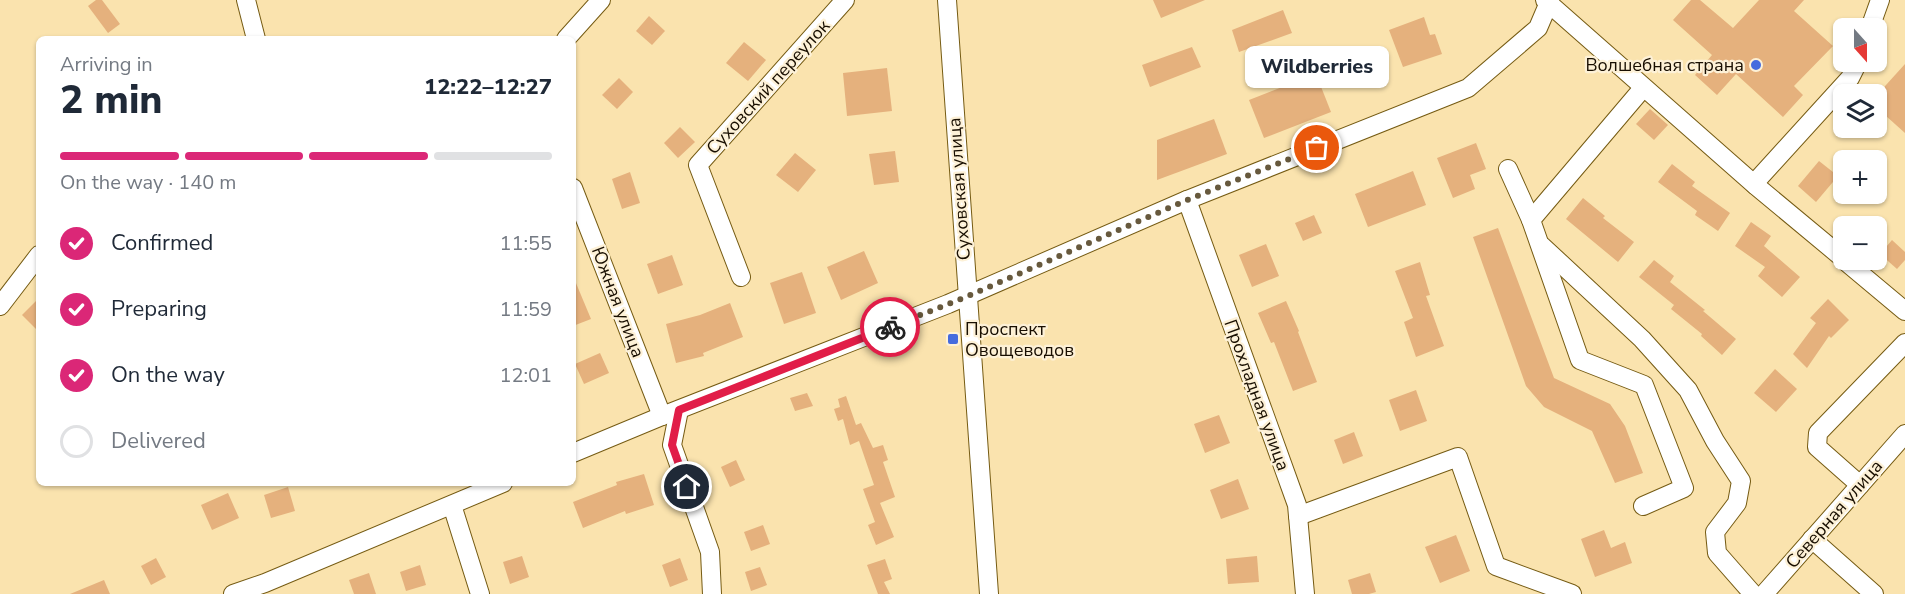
<!DOCTYPE html>
<html lang="en">
<head>
<meta charset="utf-8">
<style>
  body { margin:0; font-family:"Nunito Sans",sans-serif; background:#f2f2f3; color:#1f2937; height:100vh; display:flex; flex-direction:column; font-size:22px; white-space:nowrap }
  * { box-sizing:border-box; margin:0 }
  p { font-size:20px; color:#747a83 }
  .icon { flex:none; width:33px; height:33px; fill:none; stroke:currentColor; stroke-width:2; stroke-linecap:round; stroke-linejoin:round }
  .map { position:relative; flex:1; overflow:hidden }
  .sheet { position:absolute; left:36px; top:36px; width:540px; height:450px; display:flex; flex-direction:column; background:#fff; border-radius:9px; box-shadow:0 2px 4px #0004 }
  .sheet>* { flex:none }
  .needle { width:39px; rotate:159deg }
  .controls { position:absolute; left:1833px; top:18px; display:grid; gap:12px }
  .controls a { display:grid; place-items:center; width:54px; height:54px; border-radius:9px; background:#fff; box-shadow:0 2px 4px #0004; font-size:30px }
  .pin { position:absolute; display:grid; place-items:center; width:51px; height:51px; color:#fff; margin:-26px; border:3px solid #fff; border-radius:50%; box-shadow:0 2px 6px #0007 }
  .courier { position:absolute; display:grid; place-items:center; width:60px; height:60px; margin:-30px; border:4px solid #e11d48; border-radius:50%; background:#fff; color:#222; box-shadow:0 2px 8px #0007 }
  .bubble { position:absolute; height:42px; border-radius:9px; background:#fff; box-shadow:0 2px 4px #0004; font-size:20px; font-weight:800; line-height:42px; text-align:center }
  .head em { font-style:normal; font-weight:800 }
  .head div { display:flex; flex-direction:column-reverse }
  .head { display:flex; align-items:center; justify-content:space-between; height:102px; padding:0 24px }
  h1 { font-size:39px; font-weight:800; line-height:45px }
  .bar { display:grid; grid-template-columns:repeat(4,1fr); gap:9px 6px; align-content:center; height:72px; padding:0 24px }
  .bar i { height:8px; border-radius:4px; background:#e0e1e3 }
  .bar .current { background:#db2777 }
  .bar p { grid-column:span 4 }
  ol { padding:0 24px; list-style:none }
  li { display:flex; align-items:center; gap:18px; height:66px }
  li p { margin-inline-start:auto }
  li .icon { padding:6px; border-radius:50%; background:#db2777; color:#fff; stroke-width:4 }
  li:last-child { color:#747a83 }
  li i { width:33px; height:33px; border:3px solid #e0e1e3; border-radius:50% }
  .map>svg:first-child { display:block }
  .building { fill:#e5b17d }
  .lines { fill:none; stroke-linecap:round; stroke-linejoin:round }
  .minor-casing { stroke:#755b13; stroke-width:20 }
  .minor { stroke:#fff; stroke-width:18 }
  .done { stroke:#67593d; stroke-width:6; stroke-dasharray:0 10.8 }
  .route { stroke:#e11d48; stroke-width:8 }
  .poi-dot { fill:#456bde; stroke:#fdf1d7; stroke-width:2 }
  .labels { text-anchor:middle; stroke-width:4.5; stroke-linejoin:round; paint-order:stroke }
  .poi-label { font-size:18px; fill:#180e00; stroke:#fdf1d7; text-anchor:end }
  .street-label { font-size:18px; fill:#180e00; stroke:#fdf1d7 }
</style>
</head>
<body>
<div class="map">
<svg width="1905" height="594" viewBox="0 0 1905 594">
  <rect width="100%" height="100%" fill="#fae3ae"/>
  <!-- building -->
  <g class="building">
    <polygon points="96,0 102,0 120,24 108,33 88,6"/>
    <polygon points="1153,0 1205,0 1161,18"/>
    <polygon points="1691,0 1700,0 1733,28 1759,0 1804,0 1794,11 1833,46 1794,86 1803,95 1783,117 1736,74 1717,95 1695,75 1712,55 1673,20"/>
    <polygon points="1283,10 1292,33 1239,52 1232,30"/>
    <polygon points="649,16 665,31 652,45 636,31"/>
    <polygon points="1424,17 1430,35 1435,34 1442,54 1403,67 1389,30"/>
    <polygon points="744,42 766,60 748,81 726,63"/>
    <polygon points="1192,47 1201,67 1150,87 1142,65"/>
    <polygon points="1905,64 1905,133 1876,107 1876,96"/>
    <polygon points="887,68 892,111 847,116 843,73"/>
    <polygon points="1316,74 1331,112 1264,138 1249,100"/>
    <polygon points="619,78 633,92 617,109 602,95"/>
    <polygon points="1650,109 1668,125 1654,140 1636,124"/>
    <polygon points="1214,119 1227,154 1157,180 1157,140"/>
    <polygon points="680,127 695,142 678,158 664,143"/>
    <polygon points="1476,143 1486,169 1470,175 1475,189 1453,198 1437,158"/>
    <polygon points="895,151 899,182 874,185 869,154"/>
    <polygon points="795,153 816,170 798,192 776,175"/>
    <polygon points="1819,161 1838,176 1816,202 1798,186"/>
    <polygon points="1672,164 1695,182 1692,186 1730,213 1718,231 1695,215 1697,211 1658,182"/>
    <polygon points="1413,171 1426,205 1368,227 1355,194"/>
    <polygon points="630,172 640,203 622,209 612,179"/>
    <polygon points="1583,198 1605,216 1603,218 1634,242 1618,262 1566,219"/>
    <polygon points="1314,215 1322,233 1303,241 1295,223"/>
    <polygon points="1751,222 1771,236 1764,246 1800,277 1782,297 1758,276 1765,267 1735,246"/>
    <polygon points="1498,228 1554,378 1610,404 1625,426 1643,473 1615,483 1592,431 1544,407 1526,386 1473,237"/>
    <polygon points="1892,240 1905,252 1905,260 1897,269 1880,254"/>
    <polygon points="1266,244 1279,276 1252,287 1239,255"/>
    <polygon points="864,251 878,283 841,300 827,267"/>
    <polygon points="672,255 683,285 658,294 647,264"/>
    <polygon points="1654,260 1674,276 1670,282 1705,310 1703,311 1736,339 1722,355 1701,336 1702,334 1671,309 1674,305 1639,277"/>
    <polygon points="1420,262 1430,295 1426,296 1444,346 1416,357 1404,322 1413,318 1395,271"/>
    <polygon points="802,272 816,313 784,324 770,283"/>
    <polygon points="573,276 591,319 573,326"/>
    <polygon points="39,298 39,332 22,315"/>
    <polygon points="1828,299 1849,320 1831,338 1829,336 1807,368 1793,354 1816,323 1810,318"/>
    <polygon points="1286,301 1299,331 1298,332 1317,382 1293,391 1274,342 1271,343 1258,313"/>
    <polygon points="730,303 743,337 703,353 704,356 676,363 666,324 700,315"/>
    <polygon points="600,353 609,373 584,384 575,364"/>
    <polygon points="1775,369 1797,389 1776,412 1754,393"/>
    <polygon points="1416,390 1427,421 1400,431 1389,400"/>
    <polygon points="807,393 813,406 795,411 790,398"/>
    <polygon points="846,396 856,425 861,423 873,448 883,445 888,460 883,462 895,497 880,503 894,537 876,545 868,525 875,522 863,489 874,485 859,441 850,445 843,419 838,421 834,409 840,407 838,399"/>
    <polygon points="1219,415 1230,443 1205,453 1194,424"/>
    <polygon points="1354,432 1363,456 1343,464 1334,440"/>
    <polygon points="736,460 745,480 730,487 721,467"/>
    <polygon points="644,474 654,505 626,514 625,511 583,528 573,502 617,485 616,482"/>
    <polygon points="1238,479 1249,509 1221,519 1210,490"/>
    <polygon points="288,487 295,511 271,518 264,495"/>
    <polygon points="228,493 239,518 212,530 201,505"/>
    <polygon points="763,525 770,544 751,551 744,532"/>
    <polygon points="1604,530 1611,548 1625,542 1632,563 1595,577 1581,539"/>
    <polygon points="1456,535 1470,571 1440,583 1425,547"/>
    <polygon points="522,556 529,577 510,584 503,562"/>
    <polygon points="1257,556 1259,582 1228,584 1226,559"/>
    <polygon points="156,558 166,577 151,585 141,566"/>
    <polygon points="680,558 688,580 670,587 662,565"/>
    <polygon points="885,559 892,579 884,582 890,594 878,594 867,565"/>
    <polygon points="420,565 426,585 406,591 400,572"/>
    <polygon points="760,567 767,585 751,591 745,572"/>
    <polygon points="369,573 376,594 354,594 349,580"/>
    <polygon points="1370,573 1376,592 1369,594 1352,594 1348,580"/>
    <polygon points="104,580 110,594 70,594"/>
  </g>
  <g class="lines">
    <defs>
      <g id="minor">
        <polyline points="246,0 256,39"/>
        <polyline points="947,0 989,594"/>
        <polyline points="1545,0 1755,185 1844,259"/>
        <polyline points="1870,28 1880,0"/>
        <polyline points="566,39 601,0"/>
        <polyline points="1643,88 1531,220 1580,360 1644,385 1684,488 1643,506"/>
        <polyline points="1508,169 1531,220"/>
        <polyline points="1755,185 1759,178 1850,78 1858,62"/>
        <polyline points="573,188 662,416"/>
        <polyline points="1187,200 1297,505 1305,594"/>
        <polyline points="1542,246 1642,339 1688,390 1715,441 1741,481 1737,503 1715,532 1717,553 1753,594"/>
        <polyline points="1844,260 1905,311"/>
        <polyline points="741,277 698,165 845,0"/>
        <polyline points="0,306 39,255"/>
        <polyline points="679,410 672,445 710,552 712,594"/>
        <polyline points="573,453 662,416 948,304 1187,200 1468,88 1538,28 1550,0"/>
        <polyline points="1860,485 1817,447 1818,433 1905,343"/>
        <polyline points="452,505 480,594"/>
        <polyline points="1298,516 1458,457 1496,566 1572,594"/>
        <polyline points="1812,539 1874,594"/>
        <polyline points="233,594 265,583 503,483"/>
        <polyline points="1764,594 1905,434"/>
      </g>
    </defs>
    <!-- minor casing -->
    <use href="#minor" class="minor-casing"/>
    <!-- minor -->
    <use href="#minor" class="minor"/>
  </g>
  <g class="lines">
    <!-- done -->
    <polyline class="done" points="890,327 966,297 1187,200 1317,148"/>
    <!-- route -->
    <polyline class="route" points="687,487 672,445 679,410 890,327"/>
  </g>
  <!-- markers -->
  <g class="poi-dot">
    <circle cx="1756" cy="65" r="6"/>
    <rect x="947" y="333" width="12" height="12" rx="3"/>
  </g>
  <g class="labels">
    <!-- poi labels -->
    <g class="poi-label">
      <text x="1744" y="71">Волшебная страна</text>
      <text x="965" y="335" text-anchor="start">Проспект<tspan x="965" dy="21">Овощеводов</tspan></text>
    </g>
    <!-- street labels -->
    <g class="street-label">
      <text transform="translate(768 87) rotate(-48)" y="6">Суховский переулок</text>
      <text transform="translate(959 189) rotate(-94)" y="6">Суховская улица</text>
      <text transform="translate(618 302) rotate(69)" y="6">Южная улица</text>
      <text transform="translate(1257 395) rotate(70)" y="6">Прохладная улица</text>
      <text transform="translate(1834 514) rotate(-49)" y="6">Северная улица</text>
    </g>
  </g>
</svg>
<div class="controls">
<a><svg class="needle" viewBox="-14 -14 28 28"><path d="M0-13l5 13h-10z" fill="#e53935"/><path d="M0 13l5-13h-10z" fill="#747a83"/></svg></a>
<a><svg class="icon" aria-label="layers" viewBox="0 0 24 24"><path d="M12 4l9 5-9 5-9-5zM3 14l9 5 9-5"/></svg></a>
<a>+</a>
<a>−</a>
</div>
<div class="pin" style="left:1317px;top:148px;background:#ea580c"><svg class="icon" aria-label="bag" viewBox="0 0 24 24"><path d="M5 8h14l-1 12H6zM9 8a3 3 0 0 1 6 0"/></svg></div>
<div class="pin" style="left:687px;top:487px;background:#1f2937"><svg class="icon" aria-label="home" viewBox="0 0 24 24"><path d="M3 11l9-7 9 7M6 9v11h12V9"/></svg></div>
<div class="courier" style="left:890px;top:327px"><svg class="icon" aria-label="bike" viewBox="0 0 24 24"><circle cx="6" cy="16" r="4"/><circle cx="18" cy="16" r="4"/><path d="M6 16l4-8h5l3 8M10 8l3 8H6M13 5h3"/></svg></div>
<div class="bubble" style="left:1245px;top:46px;width:144px">Wildberries</div>
<section class="sheet">
<div class="head"><div><h1>2 min</h1><p>Arriving in</p></div><em>12:22–12:27</em></div>
<div class="bar"><i class="current"></i><i class="current"></i><i class="current"></i><i></i><p>On the way · 140 m</p></div>
<ol>
<li><svg class="icon" aria-label="check" viewBox="0 0 24 24"><path d="M5 12l5 5 9-10"/></svg>Confirmed<p>11:55</p></li>
<li><svg class="icon" aria-label="check" viewBox="0 0 24 24"><path d="M5 12l5 5 9-10"/></svg>Preparing<p>11:59</p></li>
<li><svg class="icon" aria-label="check" viewBox="0 0 24 24"><path d="M5 12l5 5 9-10"/></svg>On the way<p>12:01</p></li>
<li><i></i>Delivered</li>
</ol>
</section>
</div>
</body>
</html>
